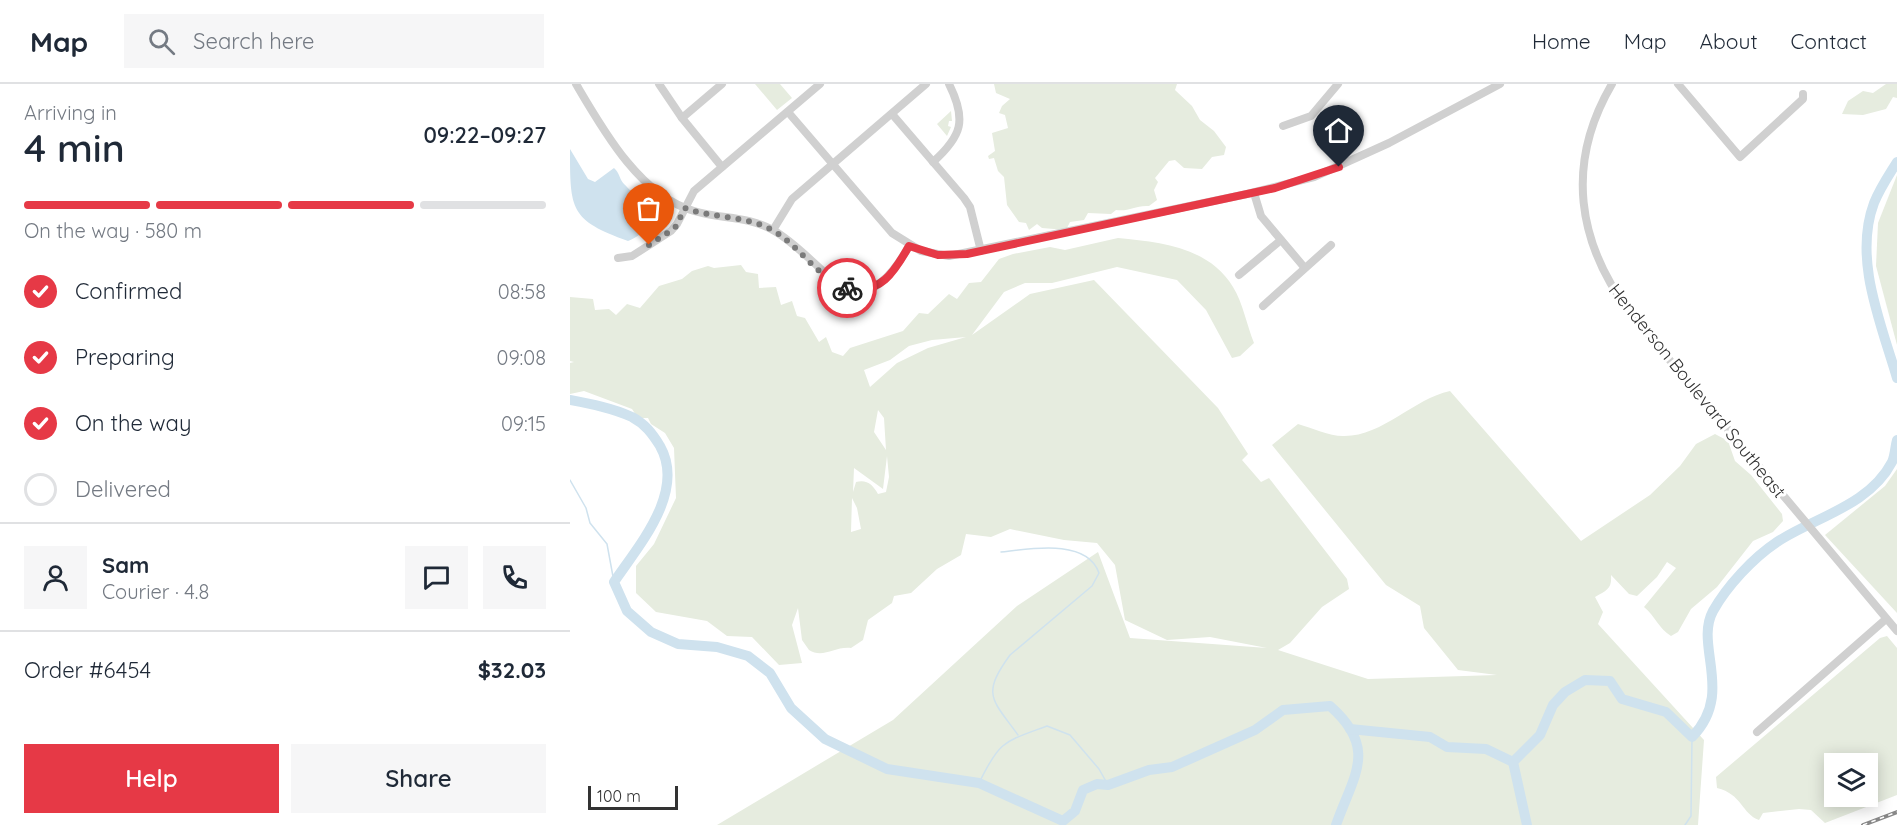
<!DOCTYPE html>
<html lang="en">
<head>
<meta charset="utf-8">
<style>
  body { margin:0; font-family:Quicksand,sans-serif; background:#f6f6f7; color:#1f2937; height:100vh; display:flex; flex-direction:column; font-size:22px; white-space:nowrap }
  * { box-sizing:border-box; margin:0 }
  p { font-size:20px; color:#747a83 }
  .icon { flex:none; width:33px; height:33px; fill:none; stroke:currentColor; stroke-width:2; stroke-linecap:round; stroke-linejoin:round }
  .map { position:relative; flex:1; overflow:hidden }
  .panel { display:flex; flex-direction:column; background:#fff; width:570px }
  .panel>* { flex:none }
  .controls { position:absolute; left:1254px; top:669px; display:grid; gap:12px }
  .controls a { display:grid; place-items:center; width:54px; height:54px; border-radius:0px; background:#fff; box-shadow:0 3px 15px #0003; font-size:30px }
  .scale { position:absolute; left:18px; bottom:15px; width:90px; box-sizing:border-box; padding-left:6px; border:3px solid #333; border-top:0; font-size:16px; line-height:21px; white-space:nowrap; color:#333; -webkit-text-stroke:4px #fff; paint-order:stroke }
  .pin { position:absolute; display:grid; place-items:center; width:51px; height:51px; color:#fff; margin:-62px -26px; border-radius:50% 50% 50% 0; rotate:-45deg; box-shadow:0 0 6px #0007 }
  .pin .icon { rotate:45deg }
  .courier { position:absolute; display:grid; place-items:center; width:60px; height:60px; margin:-30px; border:4px solid #e63946; border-radius:50%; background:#fff; color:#222; box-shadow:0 2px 8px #0007 }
  .overview em { font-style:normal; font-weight:600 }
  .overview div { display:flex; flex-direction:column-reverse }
  .overview { display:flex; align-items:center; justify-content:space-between; height:102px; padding:0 24px }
  h1 { font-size:39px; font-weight:600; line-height:45px }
  .bar { display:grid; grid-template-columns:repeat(4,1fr); gap:9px 6px; align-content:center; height:72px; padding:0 24px }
  .bar i { height:8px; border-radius:4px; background:#e0e1e3 }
  .bar .active { background:#e63946 }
  .bar p { grid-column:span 4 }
  .line { display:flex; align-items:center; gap:15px; padding:0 24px; border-top:2px solid #e0e1e3 }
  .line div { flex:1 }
  .round { display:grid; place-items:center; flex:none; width:63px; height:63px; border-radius:0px; background:#f6f6f7 }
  ol { padding:0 24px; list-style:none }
  li { display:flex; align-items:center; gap:18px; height:66px }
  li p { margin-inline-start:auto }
  li .icon { padding:6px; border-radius:50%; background:#e63946; color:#fff; stroke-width:4 }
  li:last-child { color:#747a83 }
  li i { width:33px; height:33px; border:3px solid #e0e1e3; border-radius:50% }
  .cta { display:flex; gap:12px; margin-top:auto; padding:12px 24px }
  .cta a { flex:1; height:69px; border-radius:0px; background:#e63946; color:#fff; font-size:24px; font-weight:600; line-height:69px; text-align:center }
  .cta a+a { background:#f6f6f7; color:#1f2937 }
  header { display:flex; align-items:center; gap:36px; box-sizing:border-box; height:84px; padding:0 30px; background:#fff; border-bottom:2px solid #e0e1e3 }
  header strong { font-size:28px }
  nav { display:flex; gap:33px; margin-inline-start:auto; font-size:21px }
  .search { width:420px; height:54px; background:#f6f6f7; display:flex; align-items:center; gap:15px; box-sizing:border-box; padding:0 21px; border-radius:0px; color:#747a83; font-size:22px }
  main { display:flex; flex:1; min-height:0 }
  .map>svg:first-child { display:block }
  .green { fill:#e6ecdf; fill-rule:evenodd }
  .water { fill:#cfe2ee }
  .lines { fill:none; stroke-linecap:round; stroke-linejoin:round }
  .stream { stroke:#cfe2ee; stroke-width:1.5 }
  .river { stroke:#cfe2ee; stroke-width:10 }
  .minor { stroke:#d0d0d0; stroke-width:8 }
  .rail-casing { stroke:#888; stroke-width:4 }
  .rail { stroke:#fff; stroke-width:1.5; stroke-dasharray:4.5; stroke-linecap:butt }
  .done { stroke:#7a7a7a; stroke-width:6; stroke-dasharray:0 10.8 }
  .route { stroke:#e63946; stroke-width:8 }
  .labels { text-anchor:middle; stroke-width:6; stroke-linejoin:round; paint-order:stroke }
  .street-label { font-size:18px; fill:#333; stroke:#fff }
</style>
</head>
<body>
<header>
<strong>Map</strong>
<div class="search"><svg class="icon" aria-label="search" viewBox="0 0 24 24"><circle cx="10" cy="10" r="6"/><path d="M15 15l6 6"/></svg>Search here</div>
<nav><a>Home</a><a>Map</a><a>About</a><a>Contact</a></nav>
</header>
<main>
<section class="panel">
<div class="overview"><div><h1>4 min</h1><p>Arriving in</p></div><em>09:22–09:27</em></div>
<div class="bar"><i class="active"></i><i class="active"></i><i class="active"></i><i></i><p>On the way · 580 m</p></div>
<ol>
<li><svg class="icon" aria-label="check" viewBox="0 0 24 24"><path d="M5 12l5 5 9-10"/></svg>Confirmed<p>08:58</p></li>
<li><svg class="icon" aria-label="check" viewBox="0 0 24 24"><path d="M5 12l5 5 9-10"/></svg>Preparing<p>09:08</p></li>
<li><svg class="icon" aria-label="check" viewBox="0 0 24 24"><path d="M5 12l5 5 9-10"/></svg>On the way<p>09:15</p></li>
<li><i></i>Delivered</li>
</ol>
<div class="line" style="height:108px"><a class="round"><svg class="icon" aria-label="person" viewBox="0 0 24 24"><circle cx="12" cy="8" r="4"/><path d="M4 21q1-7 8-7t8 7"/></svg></a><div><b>Sam</b><p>Courier · 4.8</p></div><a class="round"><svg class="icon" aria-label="chat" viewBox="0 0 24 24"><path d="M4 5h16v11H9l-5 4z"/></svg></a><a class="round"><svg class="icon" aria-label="phone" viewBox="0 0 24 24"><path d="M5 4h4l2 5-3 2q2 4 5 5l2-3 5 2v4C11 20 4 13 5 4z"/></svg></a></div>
<div class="line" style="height:78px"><div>Order #6454</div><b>$32.03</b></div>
<div class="cta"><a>Help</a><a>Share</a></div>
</section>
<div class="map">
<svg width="1327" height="741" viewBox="0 0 1327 741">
  <rect width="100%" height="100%" fill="#fff"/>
  <!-- green -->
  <g class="green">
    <polygon points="185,0 210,0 222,14 207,26"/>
    <path d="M424 0H607L605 6 622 22 630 36 644 47 656 63 654 71 642 73 632 85 614 84 605 76 599 77 585 94 588 98 584 106 587 116 579 122C565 121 559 128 546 126L541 130 518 129 514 136 500 138 496 146 472 144 467 140 459 146 456 139 449 138 437 121 434 93 428 87 424 74 419 75 418 72 425 67 422 49 438 44 435 31 429 29 432 22 440 15 426 9Z"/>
    <polygon points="1316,0 1327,0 1327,14 1323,13 1316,25 1293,31 1272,30 1278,17 1293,7 1303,9"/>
    <polygon points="381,27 382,37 379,37 378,42 381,43 377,52 367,40"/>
    <polygon points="1327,91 1327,261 1306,182 1308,139"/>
    <path d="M548 154C590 158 639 163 663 203 673 219 677 242 684 259L670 272 662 274 636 226 607 196 547 183 482 199H455L434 208 402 251 460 210 524 196 648 324 678 370 672 376 691 398 699 394 777 495 779 505 752 523 720 559 708 566 798 595 927 591 888 586 854 544 850 522 816 501 702 361 728 340C742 344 759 352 773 352 812 353 843 315 880 307L1011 457 1080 411 1110 382 1126 360 1145 350 1158 357 1165 377 1181 391 1212 430 1213 437 1203 448 1183 457 1147 503 1121 525 1108 548 1101 552C1089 545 1085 532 1074 523L1106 484 1097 478 1087 493 1067 512 1059 510 1041 491C1042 505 1037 506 1025 513L1033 528 1028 540 1134 656 1128 741H147L323 636 447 522 528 468 560 554 697 564 640 553 597 556 555 536 545 481 527 459 494 456 440 445 421 453 396 450 391 471 367 485 341 509 324 512 322 519 298 536 293 556 281 564C265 562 253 575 239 566L232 556 228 524 222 541 232 579 209 581 182 553 157 552 137 537 86 528 66 509V482L84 460 106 414 104 364 95 349 81 340 78 334H68L62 325 14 307 0 310V279L4 278 0 277V213L23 215 25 226 39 225 46 231 57 220 70 224 89 202 112 195 122 187 138 182 144 184 171 181 176 188 188 190 189 204 206 203 211 221 222 217 227 232 235 234 249 258 256 253 262 268 273 272 280 264 333 247 349 229 358 230 379 210 387 215 399 199 411 198 429 175 443 170 480 163 495 166ZM396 253 358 264 327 279 300 303 294 286 320 276 339 262 362 256ZM308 326 314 334 316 366 304 348ZM317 372 319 393 316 408 308 410C303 401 297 395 286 398L283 408 284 384 313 405ZM282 414 287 424 291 445 281 448Z"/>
    <polygon points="1327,385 1327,529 1255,451 1315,402"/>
    <path d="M1317 552 1327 564V711L1255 739 1241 726 1229 725 1193 729 1189 736C1172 730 1172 710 1147 704L1146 693 1310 554ZM1264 680H1298V712H1264Z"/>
  </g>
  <!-- water -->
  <path class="water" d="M0 65 18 95 25 98 44 84C50 89 49 95 54 100 71 117 94 143 58 157 0 136 0 126 0 65Z"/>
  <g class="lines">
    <!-- stream -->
    <g class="stream">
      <polyline points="0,396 16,424 20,439 37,460 44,498"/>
      <path d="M431 468C459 465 517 454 529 489L522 502 440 571C411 611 422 615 448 651"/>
      <path d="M409 699C430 656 434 658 477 642L500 651 529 685 538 701"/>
      <polyline points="1115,741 1121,732 1122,653"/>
    </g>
    <!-- river -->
    <g class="river">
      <path d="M1327 78C1319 91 1310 104 1304 119 1283 175 1311 239 1327 294"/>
      <path d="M0 316C21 320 42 324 62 333 75 340 82 349 90 362 116 408 69 461 44 498L57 527 81 548 108 560 147 563 178 572 200 589 221 624 255 655 317 685 409 699 493 737 505 727 513 706 527 700 538 701 579 686 602 683 685 646 713 626 760 622C809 665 783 692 766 741"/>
      <polyline points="780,645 860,653 877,663 916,665 943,678"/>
      <path d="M957 741 943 678 970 651 983 621 995 608 1015 596 1040 597 1052 615 1096 628 1122 653C1165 609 1124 562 1143 527 1157 502 1183 474 1207 458 1245 433 1299 422 1322 378 1325 372 1325 363 1327 356"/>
    </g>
    <!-- minor -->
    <g class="minor">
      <path d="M6 0C33 46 70 112 124 127 150 135 178 132 203 146 257 177 286 256 339 162"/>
      <polyline points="89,0 112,34 152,83"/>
      <path d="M1042 0C995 80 1007 159 1061 230L1327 547"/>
      <polyline points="1108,0 1170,73 1233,15 1233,10"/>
      <polyline points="218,28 322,149 351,167 379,172 677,110 744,93 819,59 930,0"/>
      <polyline points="322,30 394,114 400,123 411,167"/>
      <polyline points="112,34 152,0"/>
      <polyline points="713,42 741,32 768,0"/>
      <path d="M363 78C392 52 397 36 379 0"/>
      <polyline points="684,109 691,132 734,183"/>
      <polyline points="203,146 222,115 356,0"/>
      <polyline points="48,174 62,172 101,147 107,140 124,107 250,0"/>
      <polyline points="669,191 711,156"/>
      <polyline points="693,222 761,161"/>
      <polyline points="1187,648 1316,535"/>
    </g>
    <defs>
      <polyline id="rail" points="1293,741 1327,728"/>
    </defs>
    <!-- rail casing -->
    <use href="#rail" class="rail-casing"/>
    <!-- rail -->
    <use href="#rail" class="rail"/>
  </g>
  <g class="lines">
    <!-- done -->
    <path class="done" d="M79 161 105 144 115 124C144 135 177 131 204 147 230 163 248 194 277 204"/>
    <!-- route -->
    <path class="route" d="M277 204C310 212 325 187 339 162L368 171 397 170 705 104 769 83"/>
  </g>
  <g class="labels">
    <!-- street labels -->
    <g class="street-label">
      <text transform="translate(1127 307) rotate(51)" y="6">Henderson Boulevard Southeast</text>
    </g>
  </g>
</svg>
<div class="controls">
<a><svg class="icon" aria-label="layers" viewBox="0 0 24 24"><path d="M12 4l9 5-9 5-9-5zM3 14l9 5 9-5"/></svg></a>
</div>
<div class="scale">100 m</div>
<div class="pin" style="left:79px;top:161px;background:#ea580c"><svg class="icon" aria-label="bag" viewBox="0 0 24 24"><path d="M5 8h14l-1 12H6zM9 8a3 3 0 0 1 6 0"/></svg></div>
<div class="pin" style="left:769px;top:83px;background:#1f2937"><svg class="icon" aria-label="home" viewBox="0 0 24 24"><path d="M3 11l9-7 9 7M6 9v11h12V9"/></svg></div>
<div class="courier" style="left:277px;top:204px"><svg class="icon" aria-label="bike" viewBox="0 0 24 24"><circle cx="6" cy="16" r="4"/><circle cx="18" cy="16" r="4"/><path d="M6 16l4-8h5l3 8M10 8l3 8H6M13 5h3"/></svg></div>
</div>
</main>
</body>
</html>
